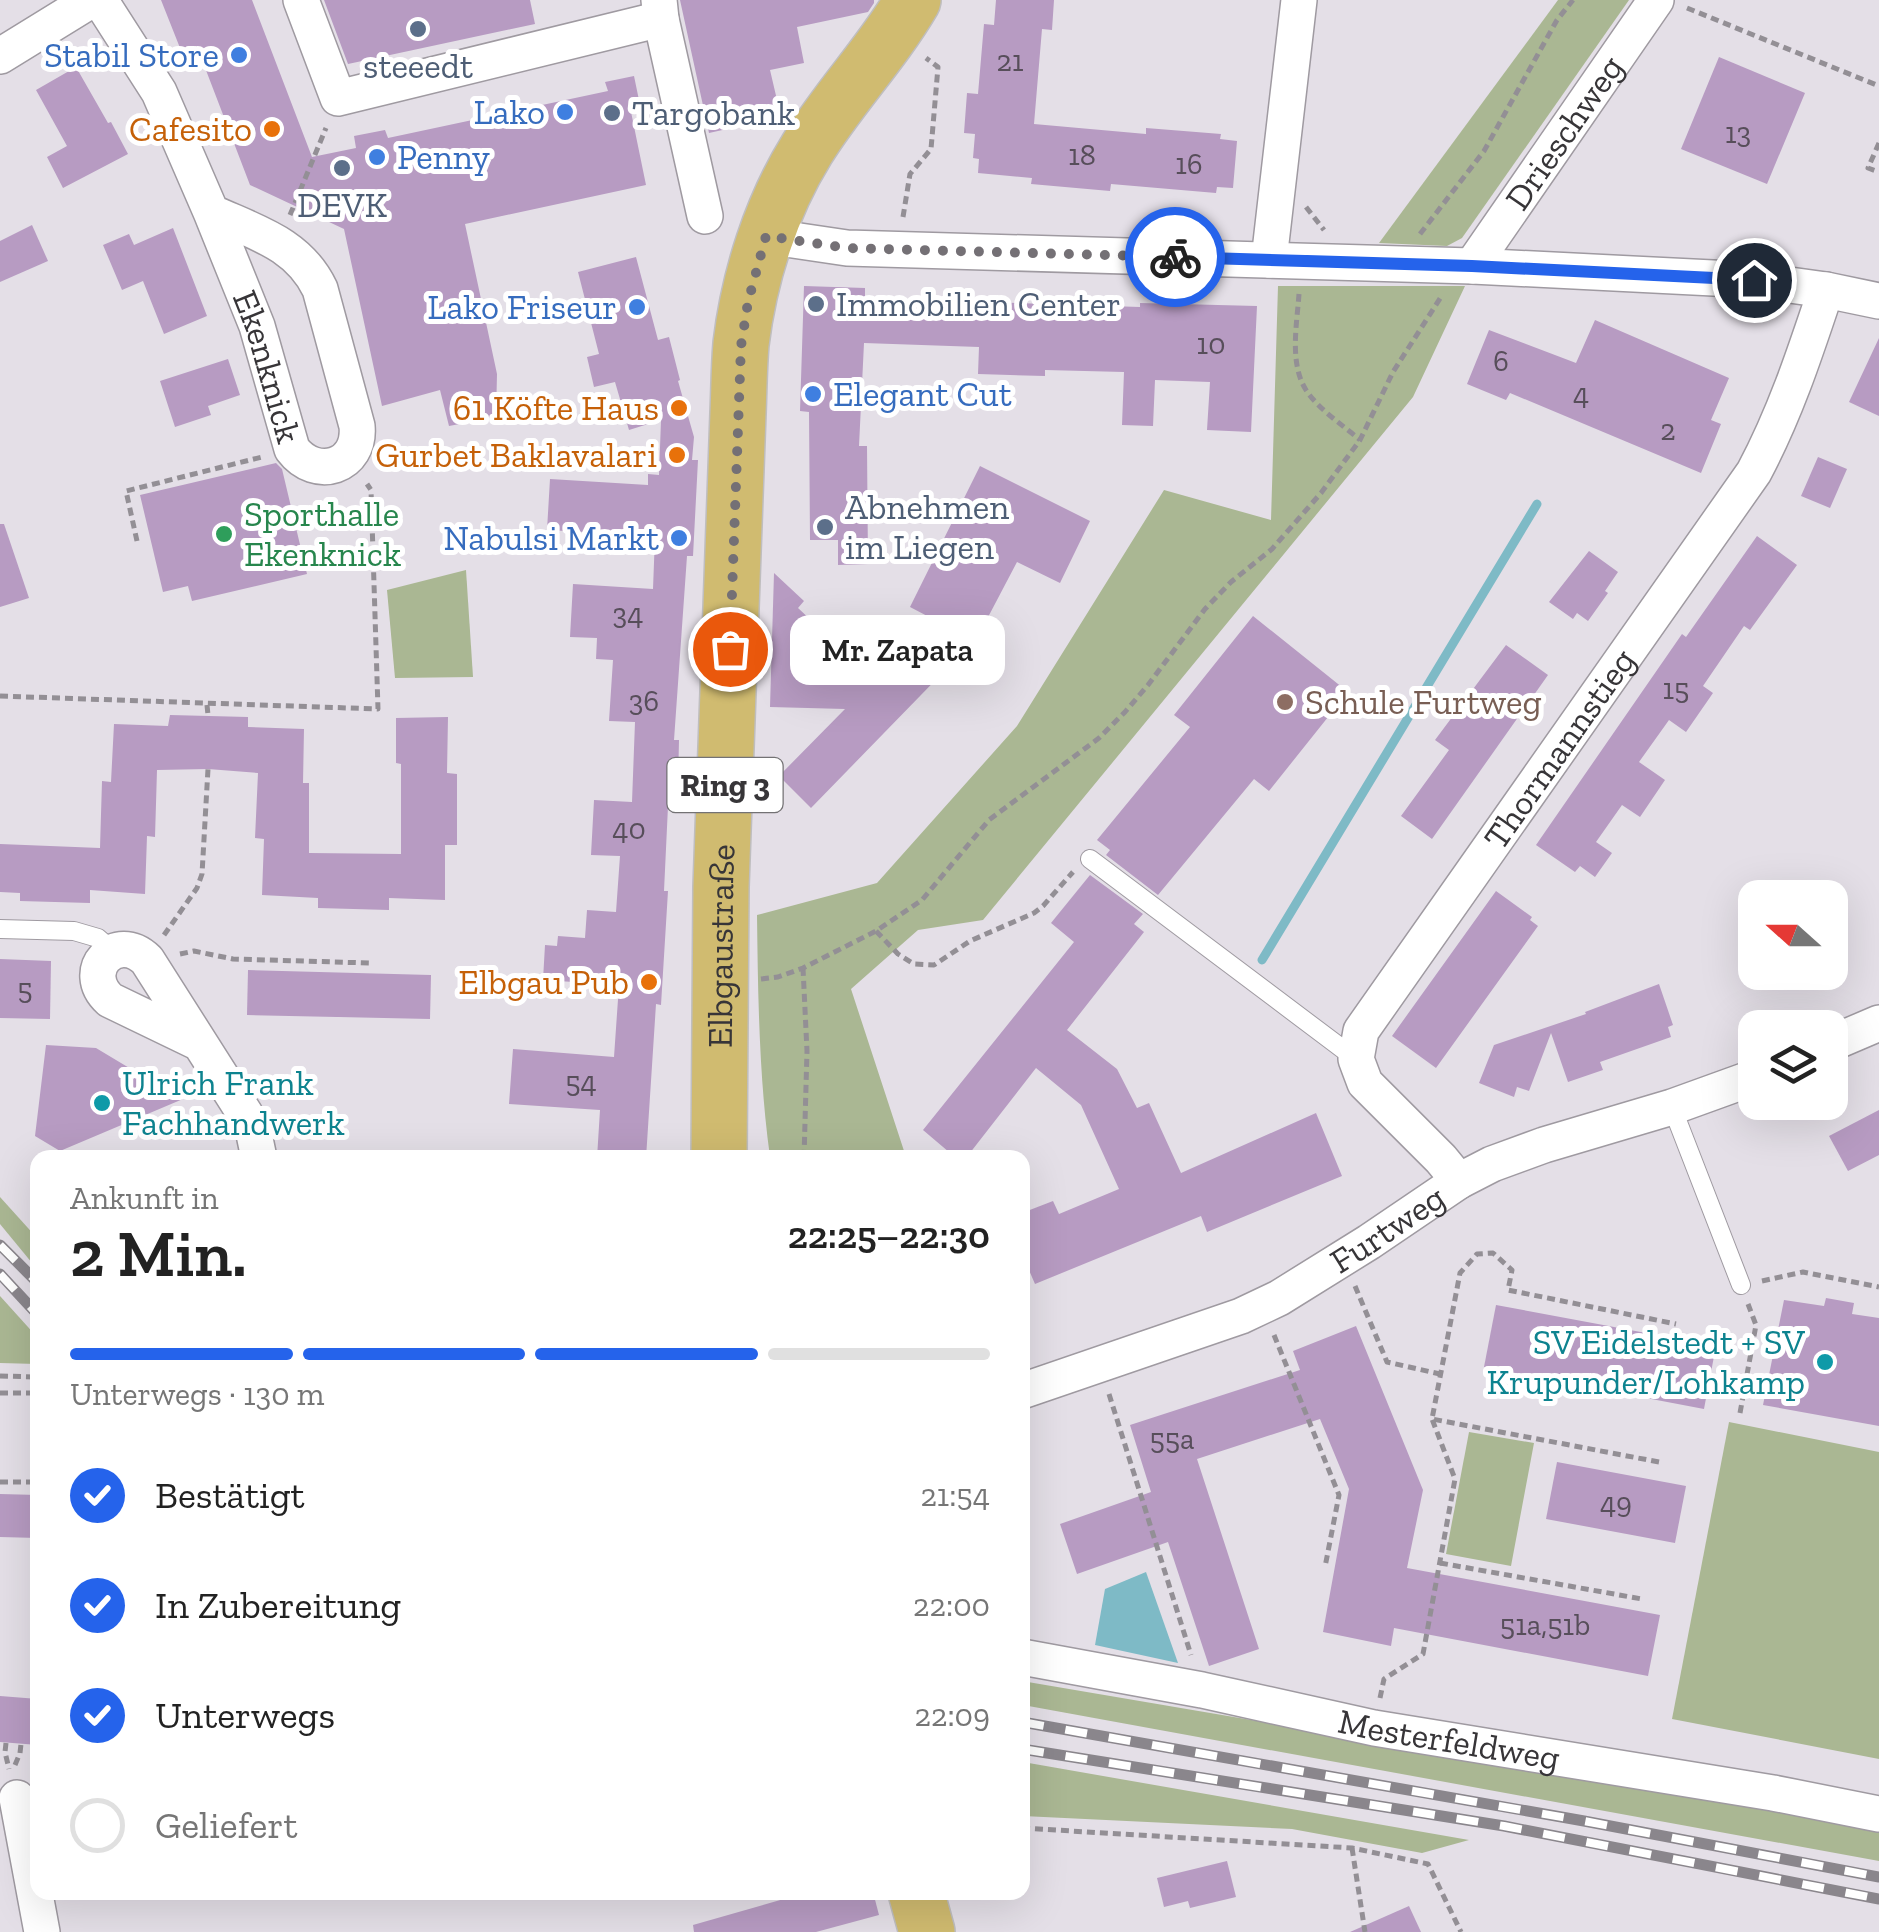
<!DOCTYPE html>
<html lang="de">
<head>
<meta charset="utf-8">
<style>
  body { margin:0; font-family:"Zilla Slab",serif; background:#f6f6f6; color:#222; height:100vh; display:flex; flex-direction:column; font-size:38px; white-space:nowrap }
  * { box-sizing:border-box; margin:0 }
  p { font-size:32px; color:#767676 }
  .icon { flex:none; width:55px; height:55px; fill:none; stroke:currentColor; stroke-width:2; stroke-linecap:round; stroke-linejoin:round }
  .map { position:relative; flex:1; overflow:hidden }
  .panel { position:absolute; left:30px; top:1150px; width:1000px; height:750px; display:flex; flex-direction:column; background:#fff; border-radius:20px; box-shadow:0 10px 40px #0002 }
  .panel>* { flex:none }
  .needle { width:65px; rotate:291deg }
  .buttons { position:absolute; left:1738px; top:880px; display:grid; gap:20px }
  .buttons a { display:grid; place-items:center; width:110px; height:110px; border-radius:20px; background:#fff; box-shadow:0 10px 40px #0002; font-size:50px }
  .pin { position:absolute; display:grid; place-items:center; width:85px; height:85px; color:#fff; margin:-42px; border:5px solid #fff; border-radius:50%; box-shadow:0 2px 10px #0007 }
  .courier { position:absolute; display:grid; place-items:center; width:100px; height:100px; margin:-50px; border:8px solid #2563eb; border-radius:50%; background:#fff; color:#222; box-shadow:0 2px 12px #0007 }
  .bubble { position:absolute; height:70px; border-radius:20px; background:#fff; box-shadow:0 10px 40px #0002; font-size:32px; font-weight:600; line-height:70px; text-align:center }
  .headline em { font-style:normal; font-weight:600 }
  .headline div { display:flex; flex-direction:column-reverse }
  .headline { display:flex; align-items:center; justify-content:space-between; height:170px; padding:0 40px }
  h1 { font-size:65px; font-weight:600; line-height:75px }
  .bar { display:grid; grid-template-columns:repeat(4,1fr); gap:15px 10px; align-content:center; height:120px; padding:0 40px }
  .bar i { height:12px; border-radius:8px; background:#e0e0e0 }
  .bar .on { background:#2563eb }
  .bar p { grid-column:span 4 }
  ol { padding:0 40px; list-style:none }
  li { display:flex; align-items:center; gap:30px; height:110px }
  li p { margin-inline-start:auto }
  li .icon { padding:10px; border-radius:50%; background:#2563eb; color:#fff; stroke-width:4 }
  li:last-child { color:#767676 }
  li i { width:55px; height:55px; border:5px solid #e0e0e0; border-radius:50% }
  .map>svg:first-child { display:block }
  .green { fill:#aab793 }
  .water { fill:#7ebac6 }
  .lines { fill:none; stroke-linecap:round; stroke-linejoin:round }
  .stream { stroke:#7ebac6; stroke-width:9 }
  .building { fill:#b79bc2 }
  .lane-casing { stroke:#9f9aa1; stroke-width:20 }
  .street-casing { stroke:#9f9aa1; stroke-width:38 }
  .primary-casing { stroke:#bfbebf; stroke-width:58 }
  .path { stroke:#938f95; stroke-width:5; stroke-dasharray:8 5; stroke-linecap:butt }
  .lane { stroke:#fff; stroke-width:18 }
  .street { stroke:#fff; stroke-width:35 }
  .primary { stroke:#d0bb70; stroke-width:55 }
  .rail-casing { stroke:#8a868c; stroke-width:11 }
  .rail { stroke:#fff; stroke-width:8; stroke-dasharray:22; stroke-linecap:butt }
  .done { stroke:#747075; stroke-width:10; stroke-dasharray:0 18 }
  .route { stroke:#2563eb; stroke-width:12 }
  .service-dot { fill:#5c6f8a; stroke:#fff; stroke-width:4 }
  .shop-dot { fill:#3f7fe0; stroke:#fff; stroke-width:4 }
  .food-dot { fill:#e8710a; stroke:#fff; stroke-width:4 }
  .leisure-dot { fill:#2e9e5b; stroke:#fff; stroke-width:4 }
  .education-dot { fill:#8d6e63; stroke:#fff; stroke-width:4 }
  .culture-dot { fill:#0f9aa8; stroke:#fff; stroke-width:4 }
  .labels { text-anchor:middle; stroke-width:10; stroke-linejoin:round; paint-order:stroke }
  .number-label { font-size:30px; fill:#574e5a }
  .shield { fill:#fff; stroke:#737274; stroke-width:2.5 }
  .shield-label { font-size:32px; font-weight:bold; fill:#373538 }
  .shop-label { font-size:35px; fill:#366cbe; stroke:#fff; text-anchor:end }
  .service-label { font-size:35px; fill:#4e5e75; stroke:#fff; text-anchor:start }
  .food-label { font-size:35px; fill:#c56008; stroke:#fff; text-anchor:end }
  .street-label { font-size:35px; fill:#373538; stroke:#fff }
  .leisure-label { font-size:35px; fill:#27864d; stroke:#fff; text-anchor:start }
  .education-label { font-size:35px; fill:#785e54; stroke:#fff; text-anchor:start }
  .culture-label { font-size:35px; fill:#0d838f; stroke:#fff; text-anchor:start }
</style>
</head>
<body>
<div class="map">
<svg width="1879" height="1932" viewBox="0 0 1879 1932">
  <rect width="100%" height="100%" fill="#e4dfe7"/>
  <!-- green -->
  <g class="green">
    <polygon points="1558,0 1629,0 1462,238 1447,246 1379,243"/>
    <path d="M1278 286H1465L1413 397 983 920 918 930 851 989 906 1157H770C759 1077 758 996 757 915L877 883 1017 726 1164 490 1271 520Z"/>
    <polygon points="466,570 473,677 395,678 387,590"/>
    <polygon points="0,1197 37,1238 37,1269 0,1224"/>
    <polygon points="0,1296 37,1337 37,1364 0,1363"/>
    <polygon points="1729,1422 1879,1452 1879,1759 1672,1719"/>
    <polygon points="1469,1432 1534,1443 1511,1566 1446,1554"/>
    <polygon points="1022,1681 1879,1827 1879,1861 1023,1705"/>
    <polygon points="1022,1762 1023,1762 1469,1840 1422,1853 1292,1829 1023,1816"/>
  </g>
  <!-- water -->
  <polygon class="water" points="1146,1572 1178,1663 1095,1645 1105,1589"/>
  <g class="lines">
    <!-- stream -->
    <polyline class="stream" points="1262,960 1537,504"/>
  </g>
  <!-- building -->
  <g class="building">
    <polygon points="161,0 252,0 312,157 356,148 354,136 385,130 388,138 608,91 605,82 634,76 640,105 630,107 646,185 465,224 497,374 496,417 449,426 440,390 382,406 344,229 250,185 199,52 184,58"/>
    <polygon points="324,0 530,0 535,24 348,64"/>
    <polygon points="680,0 874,0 874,3 868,12 797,27 804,63 770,70 781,117 709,133"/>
    <polygon points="996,0 1054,0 1052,30 1042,29 1034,124 1146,134 1146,128 1221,134 1220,139 1237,141 1233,188 1217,187 1216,193 1111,184 1110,191 1031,184 1032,178 978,173 979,159 973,158 975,134 964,133 967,93 978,94 984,24 994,25"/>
    <polygon points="1719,57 1805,93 1767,184 1681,149"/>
    <polygon points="76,67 108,123 111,122 128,154 63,188 47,157 67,146 36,90"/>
    <polygon points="32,225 48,261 0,282 0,241"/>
    <polygon points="173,228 207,316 164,334 143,281 122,290 103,245 129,234 134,245"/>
    <polygon points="636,257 658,340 669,337 680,380 678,381 694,437 692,460 698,460 693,556 687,556 674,740 679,740 678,785 669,785 664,891 668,891 661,1005 656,1004 646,1158 597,1158 600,1110 509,1104 513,1049 614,1057 619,985 543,980 545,945 557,946 558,936 585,938 587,910 616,912 620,856 591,855 594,800 632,802 635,722 609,721 613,660 596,659 597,638 570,637 573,584 653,589 655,536 547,530 550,479 648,485 648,474 659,475 661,420 629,430 615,382 594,387 587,357 599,354 578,272"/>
    <polygon points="804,286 865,288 865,298 1140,307 1140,303 1257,306 1251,432 1207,430 1210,382 1155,380 1153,426 1122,425 1124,372 1045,370 1045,376 978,374 979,347 864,343 859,446 867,446 868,564 838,565 838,540 810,540 809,412 800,411"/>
    <polygon points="1595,320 1729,378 1711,420 1721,424 1701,473 1510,393 1506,400 1467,384 1489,330 1576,363"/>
    <polygon points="1879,338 1879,416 1849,402"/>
    <polygon points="228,359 240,395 208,406 211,415 175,427 160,381"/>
    <polygon points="1818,457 1847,469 1830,508 1801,496"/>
    <polygon points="276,463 282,469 307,574 192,601 188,586 163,592 140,495"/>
    <polygon points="980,466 1090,521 1060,583 1017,562 976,640 967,636 957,658 811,808 779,776 845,709 770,707 774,573 804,601 798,608 874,679 933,619 910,607"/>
    <polygon points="0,524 4,524 29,598 0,607"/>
    <polygon points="1757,536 1797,565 1750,630 1744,626 1703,686 1713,693 1686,732 1669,720 1639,762 1665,780 1640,817 1622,805 1596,842 1612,853 1595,877 1580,866 1575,872 1536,845 1682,634 1686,637"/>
    <polygon points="1589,551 1618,572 1605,591 1608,593 1588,621 1577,613 1573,619 1549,602"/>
    <polygon points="1253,616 1348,692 1269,791 1254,779 1158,895 1106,855 1110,850 1097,840 1190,727 1174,715"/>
    <polygon points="1506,645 1548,675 1432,839 1401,816 1449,750 1435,740"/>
    <polygon points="170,715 248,717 248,727 304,729 303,783 309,783 309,853 401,854 401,764 396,763 396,718 448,717 447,773 457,774 457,845 445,845 445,900 389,898 389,910 318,908 318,898 262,895 264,839 255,838 258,773 208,769 157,770 155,837 147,836 145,894 90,890 90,903 20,901 20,893 0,892 0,844 100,848 102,781 111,782 114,724 168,726"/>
    <polygon points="1090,875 1143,914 1134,924 1144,932 1067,1030 1117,1069 1137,1108 1149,1103 1181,1173 1316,1113 1342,1176 1207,1232 1201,1216 1035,1284 1022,1254 1022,1213 1053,1201 1059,1214 1119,1189 1081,1105 1036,1068 966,1158 956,1158 923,1130 1074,942 1051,923"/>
    <polygon points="1496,891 1532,917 1530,920 1538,926 1436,1068 1392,1036"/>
    <polygon points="0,959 51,961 50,1019 0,1018"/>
    <polygon points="248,970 431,975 430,1019 247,1015"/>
    <polygon points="1659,984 1673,1025 1668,1027 1671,1037 1600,1062 1603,1070 1568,1082 1551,1033 1529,1091 1517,1087 1514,1097 1479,1083 1494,1045 1586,1014 1585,1012"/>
    <polygon points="46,1045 96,1048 146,1078 146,1085 183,1099 60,1151 35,1136"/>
    <polygon points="1879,1110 1879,1155 1848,1171 1829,1136"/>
    <polygon points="1826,1298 1854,1303 1852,1314 1879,1318 1879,1426 1763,1405 1784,1300 1824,1306"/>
    <polygon points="1496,1305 1716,1346 1704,1409 1484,1367"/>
    <polygon points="1356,1326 1423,1490 1407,1568 1660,1615 1648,1676 1394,1628 1391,1646 1323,1632 1349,1489 1320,1419 1197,1459 1259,1649 1209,1666 1168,1542 1077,1574 1060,1524 1151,1492 1130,1425 1300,1370 1293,1351"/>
    <polygon points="1557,1462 1686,1486 1675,1543 1546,1519"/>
    <polygon points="0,1494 38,1495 38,1538 0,1537"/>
    <polygon points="0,1696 38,1699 38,1745 0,1742"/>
    <polygon points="1227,1861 1236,1897 1190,1908 1188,1901 1164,1907 1157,1878"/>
    <polygon points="808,1892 873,1892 879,1915 816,1932 694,1932 693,1925"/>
    <polygon points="1409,1906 1421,1932 1350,1932"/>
  </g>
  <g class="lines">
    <defs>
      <g id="lane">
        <polyline points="1090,859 1356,1059"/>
        <polyline points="0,929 74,931 98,938 113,951"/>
        <polyline points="1672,1107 1741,1285"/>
      </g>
      <g id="street">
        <path id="s1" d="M100 0 159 92 211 212 257 326 292 449C316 481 361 467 357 426L320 289C298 243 254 232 211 212"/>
        <polyline points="301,0 338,98 661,19"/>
        <polyline points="659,0 661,19 705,216"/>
        <polyline points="0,56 91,0"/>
        <polyline points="766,236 847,248 1472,266 1753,280 1826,290 1879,301"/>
        <polyline points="1269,260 1299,0"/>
        <path id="s2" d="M1472 266 1656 0"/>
        <path d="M199 1043 110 1000C78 971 116 930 147 960L245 1114 254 1134 259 1158"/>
        <polyline points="1830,1044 1879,1023"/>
        <path id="s3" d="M1459 1181 1441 1159 1365 1083 1356 1059 1361 1031 1754 472C1785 414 1805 353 1826 290"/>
        <path id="s4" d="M1022 1391 1241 1316 1279 1298 1369 1242 1459 1181 1492 1164 1544 1145 1672 1107 1755 1077"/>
        <path id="s5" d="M1022 1657 1202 1690 1374 1728 1773 1793 1879 1814"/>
        <polyline points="17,1798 42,1932"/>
      </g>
      <g id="primary">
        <path id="s6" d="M719 1158 721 887 738 413C739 390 739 367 741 344 749 277 771 207 807 149 839 97 882 53 913 0"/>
        <polyline points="916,1892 927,1932"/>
      </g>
    </defs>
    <!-- lane casing -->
    <use href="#lane" class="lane-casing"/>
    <!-- street casing -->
    <use href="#street" class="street-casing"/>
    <!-- primary casing -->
    <use href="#primary" class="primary-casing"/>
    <!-- path -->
    <g class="path">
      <polyline points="1687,8 1879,86"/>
      <polyline points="1879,143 1868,168 1879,172"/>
      <polyline points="1306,207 1324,230"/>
      <polyline points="290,215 326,128"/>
      <polyline points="903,217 910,174 931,149 938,67 926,58"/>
      <polyline points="1420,234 1484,151 1557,20 1573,0"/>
      <path d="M1299 294C1297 324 1289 363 1306 390 1319 410 1343 425 1360 440"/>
      <polyline points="137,541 126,491 262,457"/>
      <polyline points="0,696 378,709 371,490 367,484"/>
      <polyline points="207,705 208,715"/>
      <polyline points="876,931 898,954 914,964 934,965 970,941 1034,913 1043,906 1073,872"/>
      <polyline points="164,935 197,888 202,874 208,769"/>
      <polyline points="180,954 194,951 233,959 369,963"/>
      <polyline points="803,968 807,1051 804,1158"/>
      <polyline points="761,979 778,977 803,968 876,931 922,900 989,820 1099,738 1125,712 1148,685 1205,609 1231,582 1272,549 1321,493 1360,440 1393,372 1441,297"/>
      <polyline points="1762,1281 1803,1272 1879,1287"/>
      <polyline points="1355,1286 1387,1362 1440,1374"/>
      <polyline points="1274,1335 1339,1495 1325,1567"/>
      <polyline points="0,1376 38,1377"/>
      <polyline points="0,1393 38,1393"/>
      <polyline points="1109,1394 1191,1655"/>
      <polyline points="1740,1413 1756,1325 1748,1304"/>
      <polyline points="1659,1462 1432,1419 1460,1273 1477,1254 1493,1253 1512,1270 1508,1290 1676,1324"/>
      <polyline points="0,1482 38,1482"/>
      <polyline points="1440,1563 1642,1599"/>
      <polyline points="1380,1698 1384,1679 1423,1654 1455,1479 1432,1419"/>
      <polyline points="6,1743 5,1752 9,1769"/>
      <polyline points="15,1765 20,1753 21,1744"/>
      <polyline points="1022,1828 1352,1848 1428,1864 1461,1932"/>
      <polyline points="1352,1848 1365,1932"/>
    </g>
    <!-- lane -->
    <use href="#lane" class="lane"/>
    <!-- street -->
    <use href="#street" class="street"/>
    <!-- primary -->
    <use href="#primary" class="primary"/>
    <defs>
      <g id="rail">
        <polyline points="0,1245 38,1283"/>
        <polyline points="0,1274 38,1315"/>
        <polyline points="1022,1722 1584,1821 1879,1877"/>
        <polyline points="1022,1749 1504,1826 1879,1899"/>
      </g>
    </defs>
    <!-- rail casing -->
    <use href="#rail" class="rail-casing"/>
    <!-- rail -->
    <use href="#rail" class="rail"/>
  </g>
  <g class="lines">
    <!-- done -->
    <polyline class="done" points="730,649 741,346 748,302 766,236 847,248 1175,257"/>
    <!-- route -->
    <polyline class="route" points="1175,257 1472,266 1754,280"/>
  </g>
  <!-- markers -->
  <g class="service-dot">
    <circle cx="418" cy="29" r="10"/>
    <circle cx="612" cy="113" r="10"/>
    <circle cx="342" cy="168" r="10"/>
    <circle cx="816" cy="304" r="10"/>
    <circle cx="825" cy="527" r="10"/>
  </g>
  <g class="shop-dot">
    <circle cx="239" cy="55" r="10"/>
    <circle cx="565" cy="112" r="10"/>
    <circle cx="377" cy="157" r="10"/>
    <circle cx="637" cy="307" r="10"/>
    <circle cx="813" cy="394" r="10"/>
    <circle cx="679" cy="538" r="10"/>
  </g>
  <g class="food-dot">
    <circle cx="272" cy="129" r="10"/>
    <circle cx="679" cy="408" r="10"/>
    <circle cx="677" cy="455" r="10"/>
    <circle cx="649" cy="982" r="10"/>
  </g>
  <circle class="leisure-dot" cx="224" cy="534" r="10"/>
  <circle class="education-dot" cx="1285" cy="702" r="10"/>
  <g class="culture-dot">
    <circle cx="102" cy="1103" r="10"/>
    <circle cx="1825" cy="1362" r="10"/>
  </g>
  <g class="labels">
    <!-- number labels -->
    <g class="number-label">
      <text x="1010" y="71">21</text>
      <text x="1738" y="143">13</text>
      <text x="1082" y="165">18</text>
      <text x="1189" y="174">16</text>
      <text x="1211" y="354">10</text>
      <text x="1501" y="371">6</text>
      <text x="1581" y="404">4</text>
      <text x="1668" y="440">2</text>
      <text x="628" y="624">34</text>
      <text x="1676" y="699">15</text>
      <text x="644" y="711">36</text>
      <text x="629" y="839">40</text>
      <text x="25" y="999">5</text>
      <text x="581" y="1092">54</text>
      <text x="1172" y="1449">55a</text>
      <text x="1616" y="1513">49</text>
      <text x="1545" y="1635">51a,51b</text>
    </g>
    <!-- shield labels -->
    <rect class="shield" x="667.5" y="758" width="115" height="54" rx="8"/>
    <g class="shield-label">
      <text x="725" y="796">Ring 3</text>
    </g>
    <!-- shop labels -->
    <g class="shop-label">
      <text x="219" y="67">Stabil Store</text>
      <text x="545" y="124">Lako</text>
      <text x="397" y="169" text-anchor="start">Penny</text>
      <text x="617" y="319">Lako Friseur</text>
      <text x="833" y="406" text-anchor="start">Elegant Cut</text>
      <text x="659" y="550">Nabulsi Markt</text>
    </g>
    <!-- service labels -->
    <g class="service-label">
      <text x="418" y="78" text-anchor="middle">steeedt</text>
      <text x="632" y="125">Targobank</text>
      <text x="342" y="217" text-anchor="middle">DEVK</text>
      <text x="836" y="316">Immobilien Center</text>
      <text x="845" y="519">Abnehmen<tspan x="845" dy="40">im Liegen</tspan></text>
    </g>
    <!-- food labels -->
    <g class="food-label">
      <text x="252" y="141">Cafesito</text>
      <text x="659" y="420">61 Köfte Haus</text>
      <text x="657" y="467">Gurbet Baklavalari</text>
      <text x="629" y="994">Elbgau Pub</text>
    </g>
    <!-- street labels -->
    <g class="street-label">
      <text dy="12" stroke="none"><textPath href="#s2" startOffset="162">Drieschweg</textPath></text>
      <text dy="12" stroke="none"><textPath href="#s1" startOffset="405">Ekenknick</textPath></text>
      <text dy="12" stroke="none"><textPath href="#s3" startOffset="535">Thormannstieg</textPath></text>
      <text dy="12" stroke="none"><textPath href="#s6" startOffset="212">Elbgaustraße</textPath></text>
      <text dy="12" stroke="none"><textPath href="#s4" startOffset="402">Furtweg</textPath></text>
      <text dy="12" stroke="none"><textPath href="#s5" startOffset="435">Mesterfeldweg</textPath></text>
    </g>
    <!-- leisure labels -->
    <g class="leisure-label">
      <text x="244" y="526">Sporthalle<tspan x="244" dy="40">Ekenknick</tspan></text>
    </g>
    <!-- education labels -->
    <g class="education-label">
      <text x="1305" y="714">Schule Furtweg</text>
    </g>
    <!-- culture labels -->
    <g class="culture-label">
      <text x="122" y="1095">Ulrich Frank<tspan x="122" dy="40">Fachhandwerk</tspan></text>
      <text x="1805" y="1354" text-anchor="end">SV Eidelstedt + SV<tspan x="1805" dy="40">Krupunder/Lohkamp</tspan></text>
    </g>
  </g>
</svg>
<div class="buttons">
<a><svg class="needle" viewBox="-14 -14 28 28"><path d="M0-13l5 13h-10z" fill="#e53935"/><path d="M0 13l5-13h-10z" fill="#767676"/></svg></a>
<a><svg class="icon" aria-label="layers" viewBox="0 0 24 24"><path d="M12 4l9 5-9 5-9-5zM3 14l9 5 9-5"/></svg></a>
</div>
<div class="pin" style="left:730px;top:649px;background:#ea580c"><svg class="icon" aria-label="bag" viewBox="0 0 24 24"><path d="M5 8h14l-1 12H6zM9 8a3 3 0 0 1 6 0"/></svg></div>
<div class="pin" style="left:1754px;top:280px;background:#1f2937"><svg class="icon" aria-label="home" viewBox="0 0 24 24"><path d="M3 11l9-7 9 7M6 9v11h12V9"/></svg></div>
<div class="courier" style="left:1175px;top:257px"><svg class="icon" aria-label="bike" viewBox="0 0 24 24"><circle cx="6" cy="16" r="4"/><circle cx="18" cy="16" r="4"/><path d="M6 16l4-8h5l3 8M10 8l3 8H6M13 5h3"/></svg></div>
<div class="bubble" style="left:790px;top:615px;width:215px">Mr. Zapata</div>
<section class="panel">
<div class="headline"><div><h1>2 Min.</h1><p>Ankunft in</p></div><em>22:25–22:30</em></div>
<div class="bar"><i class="on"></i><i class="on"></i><i class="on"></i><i></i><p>Unterwegs · 130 m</p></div>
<ol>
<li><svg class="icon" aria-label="check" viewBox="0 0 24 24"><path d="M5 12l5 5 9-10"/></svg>Bestätigt<p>21:54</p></li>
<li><svg class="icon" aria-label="check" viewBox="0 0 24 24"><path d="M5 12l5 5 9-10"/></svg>In Zubereitung<p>22:00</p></li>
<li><svg class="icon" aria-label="check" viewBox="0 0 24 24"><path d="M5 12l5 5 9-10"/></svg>Unterwegs<p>22:09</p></li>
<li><i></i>Geliefert</li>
</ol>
</section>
</div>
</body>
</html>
